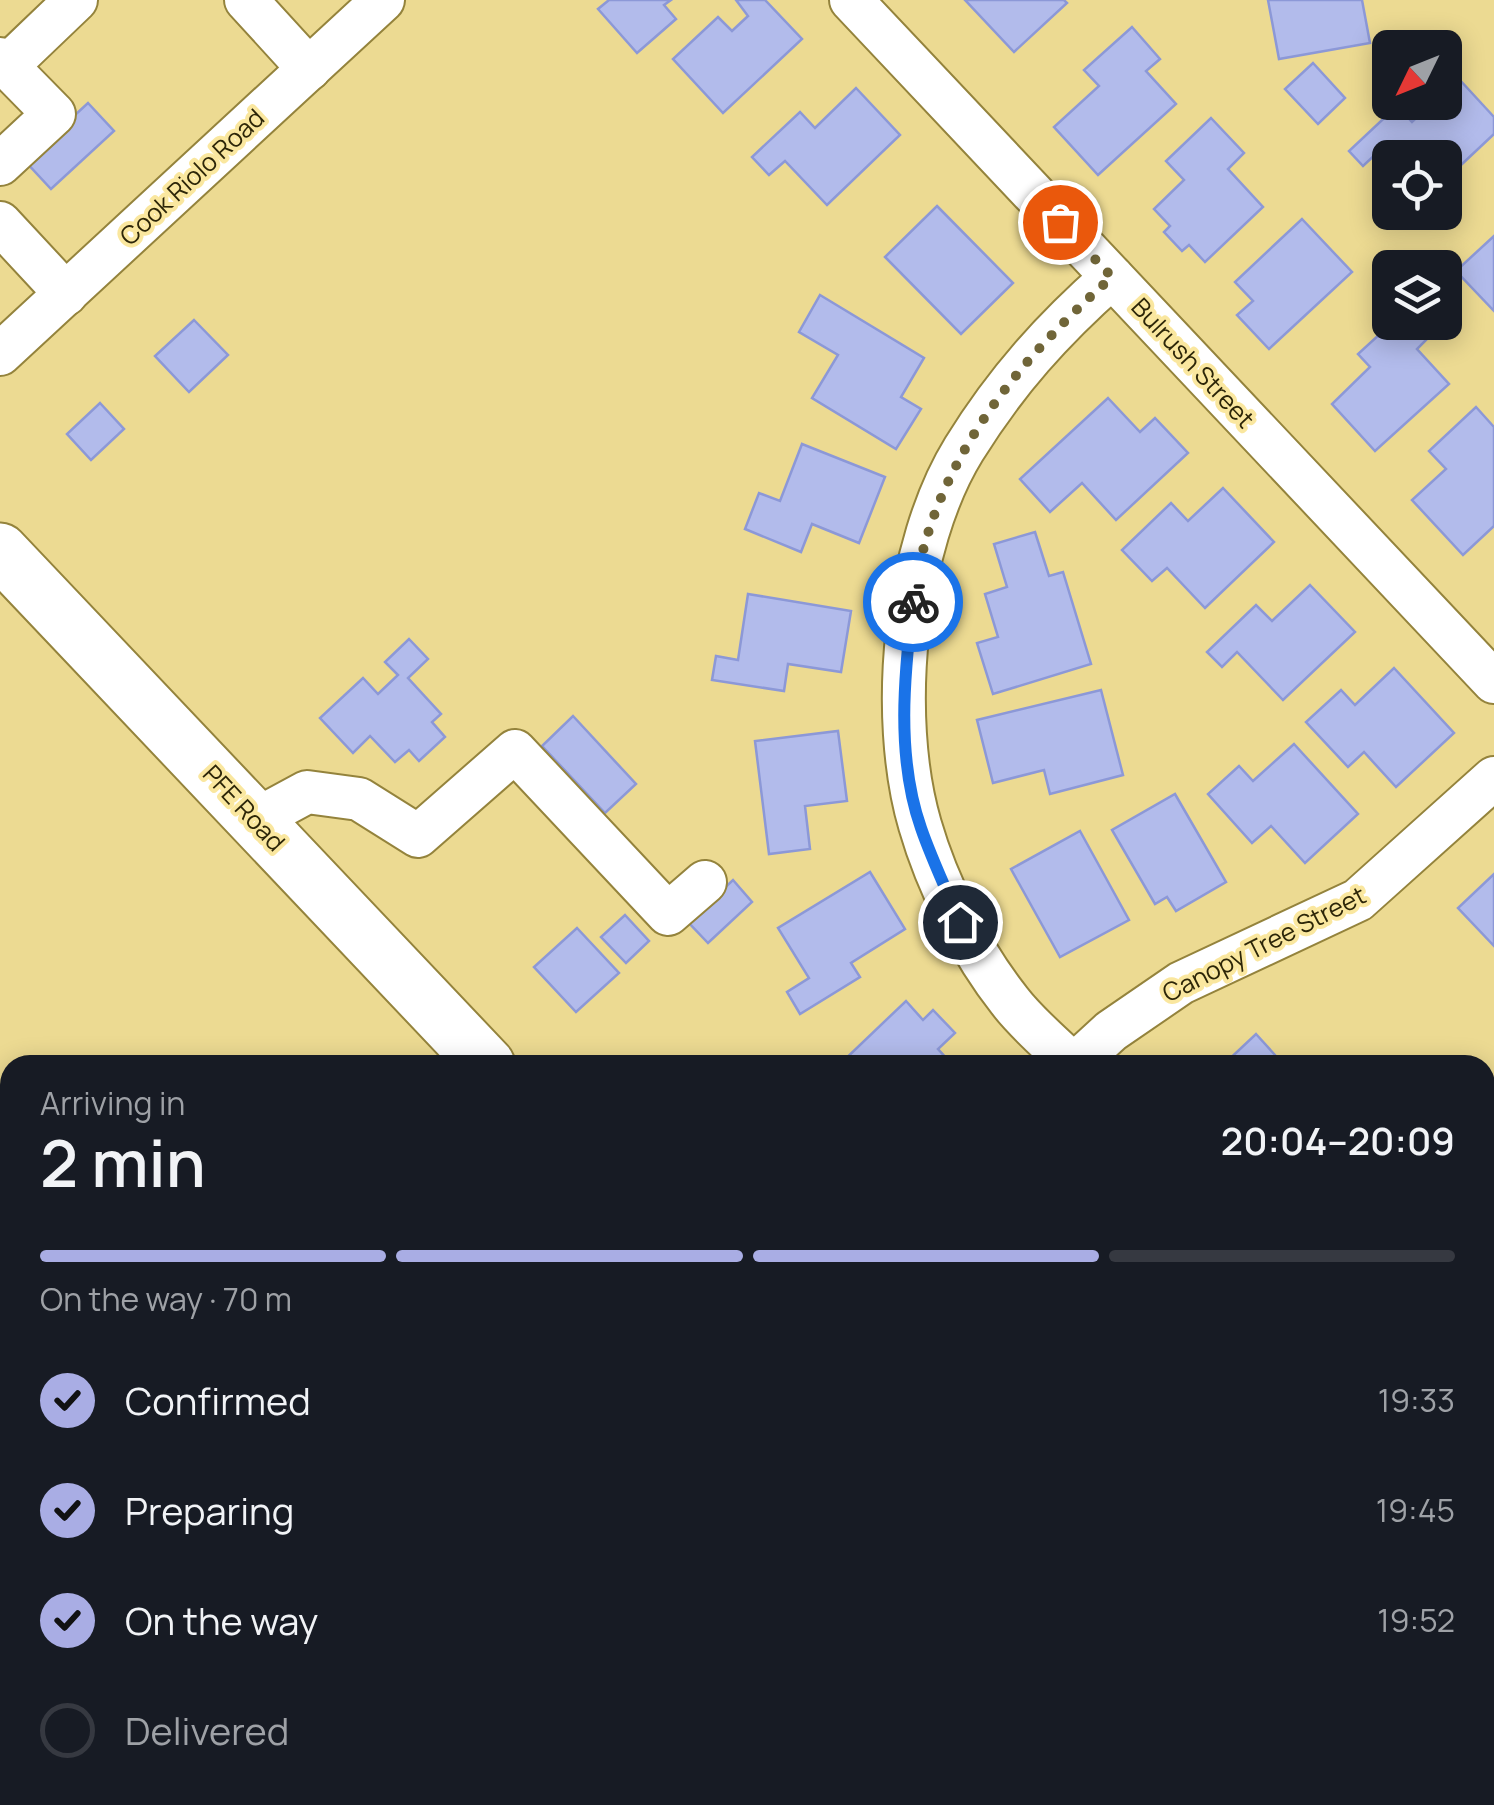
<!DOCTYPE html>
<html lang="en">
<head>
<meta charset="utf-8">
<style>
  body { margin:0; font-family:Manrope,sans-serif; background:#20242c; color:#f1f3f6; height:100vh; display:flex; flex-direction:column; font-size:38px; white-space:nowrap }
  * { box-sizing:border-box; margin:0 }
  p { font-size:32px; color:#9ea1a6 }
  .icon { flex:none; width:55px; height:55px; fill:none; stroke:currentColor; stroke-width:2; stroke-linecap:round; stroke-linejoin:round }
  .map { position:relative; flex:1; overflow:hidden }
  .panel { position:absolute; left:0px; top:1055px; width:1495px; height:750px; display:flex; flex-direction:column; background:#171b24; border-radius:30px 30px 0 0; box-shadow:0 5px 25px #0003 }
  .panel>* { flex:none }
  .needle { width:65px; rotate:227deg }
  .controls { position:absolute; left:1372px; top:30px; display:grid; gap:20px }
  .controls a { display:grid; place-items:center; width:90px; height:90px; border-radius:15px; background:#171b24; box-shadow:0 5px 25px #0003; font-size:50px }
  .pin { position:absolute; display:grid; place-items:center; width:85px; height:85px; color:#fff; margin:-42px; border:5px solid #fff; border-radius:50%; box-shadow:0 2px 10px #0007 }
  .courier { position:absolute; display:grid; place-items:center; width:100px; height:100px; margin:-50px; border:8px solid #1a73e8; border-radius:50%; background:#fff; color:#222; box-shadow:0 2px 12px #0007 }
  .overview em { font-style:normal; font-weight:600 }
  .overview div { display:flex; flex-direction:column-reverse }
  .overview { display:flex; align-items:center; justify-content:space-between; height:170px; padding:0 40px }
  h1 { font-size:65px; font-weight:600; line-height:75px }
  .bar { display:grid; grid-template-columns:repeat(4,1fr); gap:15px 10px; align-content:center; height:120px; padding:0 40px }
  .bar i { height:12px; border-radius:8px; background:#363941 }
  .bar .selected { background:#a9ade4 }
  .bar p { grid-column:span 4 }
  ol { padding:0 40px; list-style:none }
  li { display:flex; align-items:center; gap:30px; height:110px }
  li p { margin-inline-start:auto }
  li .icon { padding:10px; border-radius:50%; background:#a9ade4; color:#111; stroke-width:4 }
  li:last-child { color:#9ea1a6 }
  li i { width:55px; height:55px; border:5px solid #363941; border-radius:50% }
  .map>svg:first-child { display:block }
  .building { fill:#b2bbeb; stroke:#8c98d7; stroke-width:2.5 }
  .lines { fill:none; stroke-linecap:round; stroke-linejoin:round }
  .minor-casing { stroke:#94833c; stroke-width:46 }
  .major-casing { stroke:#94833c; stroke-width:59 }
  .minor { stroke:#fff; stroke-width:42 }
  .major { stroke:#fff; stroke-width:55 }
  .done { stroke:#706538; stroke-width:10; stroke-dasharray:0 18 }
  .route { stroke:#1a73e8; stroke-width:12 }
  .labels { text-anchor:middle; stroke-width:8; stroke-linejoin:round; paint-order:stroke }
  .street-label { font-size:25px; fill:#2d2608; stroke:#fae79f }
</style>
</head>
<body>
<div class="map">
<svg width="1494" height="1805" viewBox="0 0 1494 1805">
  <rect width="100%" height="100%" fill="#ecda92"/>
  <!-- building -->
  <g class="building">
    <polygon points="609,0 671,0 664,5 676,19 637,53 598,9"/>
    <polygon points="765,0 802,39 723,113 673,59 718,17 732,31 748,16 736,0"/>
    <polygon points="965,0 1064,0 1067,3 1014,52"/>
    <polygon points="1268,0 1362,0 1370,43 1279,59"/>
    <polygon points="1132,27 1160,59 1146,71 1176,104 1098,175 1054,127 1099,86 1084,70"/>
    <polygon points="1313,63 1345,98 1318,124 1285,89"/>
    <polygon points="1459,79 1494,117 1494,134 1445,180 1445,158 1390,158 1390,163 1379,151 1363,166 1349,151 1397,106 1412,122 1433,102 1445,102 1445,91"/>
    <polygon points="856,88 900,135 827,205 785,161 769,175 752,157 800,112 815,128"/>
    <polygon points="88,103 114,131 51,189 25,161"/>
    <polygon points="1211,118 1244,153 1228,169 1263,207 1205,262 1189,245 1182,251 1164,232 1170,226 1154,209 1184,180 1166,161"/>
    <polygon points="937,206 1013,283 961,334 885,257"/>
    <polygon points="1302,219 1352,272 1269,349 1237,315 1253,301 1235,282"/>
    <polygon points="1494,236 1494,311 1456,271"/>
    <polygon points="820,295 924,358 901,397 921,409 896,449 812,398 838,355 799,332"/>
    <polygon points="194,320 228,355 189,392 155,356"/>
    <polygon points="1393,322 1420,322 1431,335 1417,349 1449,384 1375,451 1332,404 1370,367 1358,354"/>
    <polygon points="1108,398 1140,432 1155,418 1188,453 1116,520 1082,483 1050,512 1020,479"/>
    <polygon points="100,403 124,429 91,460 67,434"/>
    <polygon points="1476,407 1494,427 1494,526 1463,555 1412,500 1446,469 1429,451"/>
    <polygon points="802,444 885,477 859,543 812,524 801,552 745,529 759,493 780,501"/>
    <polygon points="1223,488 1274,542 1205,608 1167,568 1152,581 1122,550 1171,503 1188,521"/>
    <polygon points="1035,532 1049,576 1063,572 1091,664 993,694 977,643 998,637 985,594 1007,587 994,544"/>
    <polygon points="1310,585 1355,632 1283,700 1237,652 1222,667 1207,652 1256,605 1272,621"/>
    <polygon points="748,594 851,611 841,672 788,664 784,691 712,680 716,656 738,660"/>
    <polygon points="409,639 428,659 408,678 441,714 432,722 445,737 419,761 409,750 395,762 370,736 353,753 320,718 363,678 378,694 398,675 385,662"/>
    <polygon points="1394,668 1454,733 1396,787 1364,752 1348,767 1306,722 1341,690 1355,705"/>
    <polygon points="1101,690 1123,775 1050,794 1044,770 993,783 977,720"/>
    <polygon points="573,716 636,784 605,813 542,746"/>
    <polygon points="838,731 847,801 805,806 810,849 769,854 755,741"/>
    <polygon points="1294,744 1358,814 1305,863 1271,826 1252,843 1208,794 1239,766 1253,781"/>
    <polygon points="1175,794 1226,882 1176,911 1167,897 1155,904 1112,830"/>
    <polygon points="1080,831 1129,920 1060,957 1011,869"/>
    <polygon points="870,872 905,929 851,963 860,977 800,1014 787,992 809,978 778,928"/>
    <polygon points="1494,874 1494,946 1458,908"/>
    <polygon points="733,880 752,902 708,943 688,922"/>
    <polygon points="625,915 649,941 626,963 601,937"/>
    <polygon points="577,928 619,973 576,1012 534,967"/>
    <polygon points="906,1001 923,1020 933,1010 955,1033 938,1049 948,1060 943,1065 839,1065"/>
    <polygon points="1256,1034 1284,1065 1223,1065"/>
    <polygon points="1494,1194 1494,1312 1485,1320 1485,1202"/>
    <polygon points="10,1657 10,1713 0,1702 0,1666"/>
    <polygon points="1494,1737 1494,1805 1493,1805 1483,1795 1485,1745"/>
    <polygon points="962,1795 991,1795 1000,1805 951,1805"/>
  </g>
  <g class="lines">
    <defs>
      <g id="minor">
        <polyline points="246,0 309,69"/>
        <polyline points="851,0 1494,682"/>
        <polyline points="0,59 54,114 0,164"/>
        <polyline points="7,66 76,0"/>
        <polyline points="0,223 66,294"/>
        <polyline points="0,354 383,0"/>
        <polyline points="255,820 307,792 359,799 418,836 515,751 668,914 705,882"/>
        <path d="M1073 1065C1052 1044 1027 1024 1009 1000 971 952 937 884 920 825 888 716 904 546 964 449 1006 381 1053 329 1112 277"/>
        <polyline points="1074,1065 1111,1031 1181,983 1358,900 1494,778"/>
        <polyline points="1485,1665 1494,1656"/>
        <polyline points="295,1805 305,1795"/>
        <polyline points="1334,1805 1344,1795"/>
      </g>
      <g id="major">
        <polyline points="0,551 487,1065"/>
        <polyline points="1183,1795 1193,1805"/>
      </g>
    </defs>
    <!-- minor casing -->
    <use href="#minor" class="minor-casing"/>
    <!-- major casing -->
    <use href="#major" class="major-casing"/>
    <!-- minor -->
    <use href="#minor" class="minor"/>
    <!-- major -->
    <use href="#major" class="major"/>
  </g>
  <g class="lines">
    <!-- done -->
    <path class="done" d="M913 602C930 467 1014 364 1112 277L1060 222"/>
    <!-- route -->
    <path class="route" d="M913 602C904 675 896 757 921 828 932 860 947 891 960 922"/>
  </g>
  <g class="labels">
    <!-- street labels -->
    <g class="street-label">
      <text transform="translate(192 177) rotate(-43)" y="9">Cook Riolo Road</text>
      <text transform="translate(1193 363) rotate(47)" y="9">Bulrush Street</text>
      <text transform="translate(244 808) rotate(47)" y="9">PFE Road</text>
      <text transform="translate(1264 944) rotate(-27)" y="9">Canopy Tree Street</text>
    </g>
  </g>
</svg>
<div class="controls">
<a><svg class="needle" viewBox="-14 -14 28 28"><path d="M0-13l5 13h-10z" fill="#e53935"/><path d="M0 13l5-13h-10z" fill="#9ea1a6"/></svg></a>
<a><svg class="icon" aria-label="locate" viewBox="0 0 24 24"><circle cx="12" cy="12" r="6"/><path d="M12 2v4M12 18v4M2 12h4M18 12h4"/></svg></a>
<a><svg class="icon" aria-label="layers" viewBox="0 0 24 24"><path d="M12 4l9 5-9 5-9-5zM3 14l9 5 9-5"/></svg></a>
</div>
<div class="pin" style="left:1060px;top:222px;background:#ea580c"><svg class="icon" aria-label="bag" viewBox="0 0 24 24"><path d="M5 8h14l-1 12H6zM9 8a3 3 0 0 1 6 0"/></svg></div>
<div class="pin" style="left:960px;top:922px;background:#1f2937"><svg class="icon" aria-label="home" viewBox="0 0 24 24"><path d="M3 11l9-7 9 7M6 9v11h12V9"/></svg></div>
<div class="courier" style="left:913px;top:602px"><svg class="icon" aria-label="bike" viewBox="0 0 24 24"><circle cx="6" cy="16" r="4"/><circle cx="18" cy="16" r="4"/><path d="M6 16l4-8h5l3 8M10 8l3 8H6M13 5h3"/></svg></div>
<section class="panel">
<div class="overview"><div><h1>2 min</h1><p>Arriving in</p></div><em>20:04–20:09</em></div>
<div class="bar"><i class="selected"></i><i class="selected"></i><i class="selected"></i><i></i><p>On the way · 70 m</p></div>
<ol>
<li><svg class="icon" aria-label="check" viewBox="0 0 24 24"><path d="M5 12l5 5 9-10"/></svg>Confirmed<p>19:33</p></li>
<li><svg class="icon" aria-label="check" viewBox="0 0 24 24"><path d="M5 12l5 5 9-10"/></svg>Preparing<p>19:45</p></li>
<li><svg class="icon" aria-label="check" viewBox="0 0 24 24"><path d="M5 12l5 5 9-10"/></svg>On the way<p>19:52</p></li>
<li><i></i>Delivered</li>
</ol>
</section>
</div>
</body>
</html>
